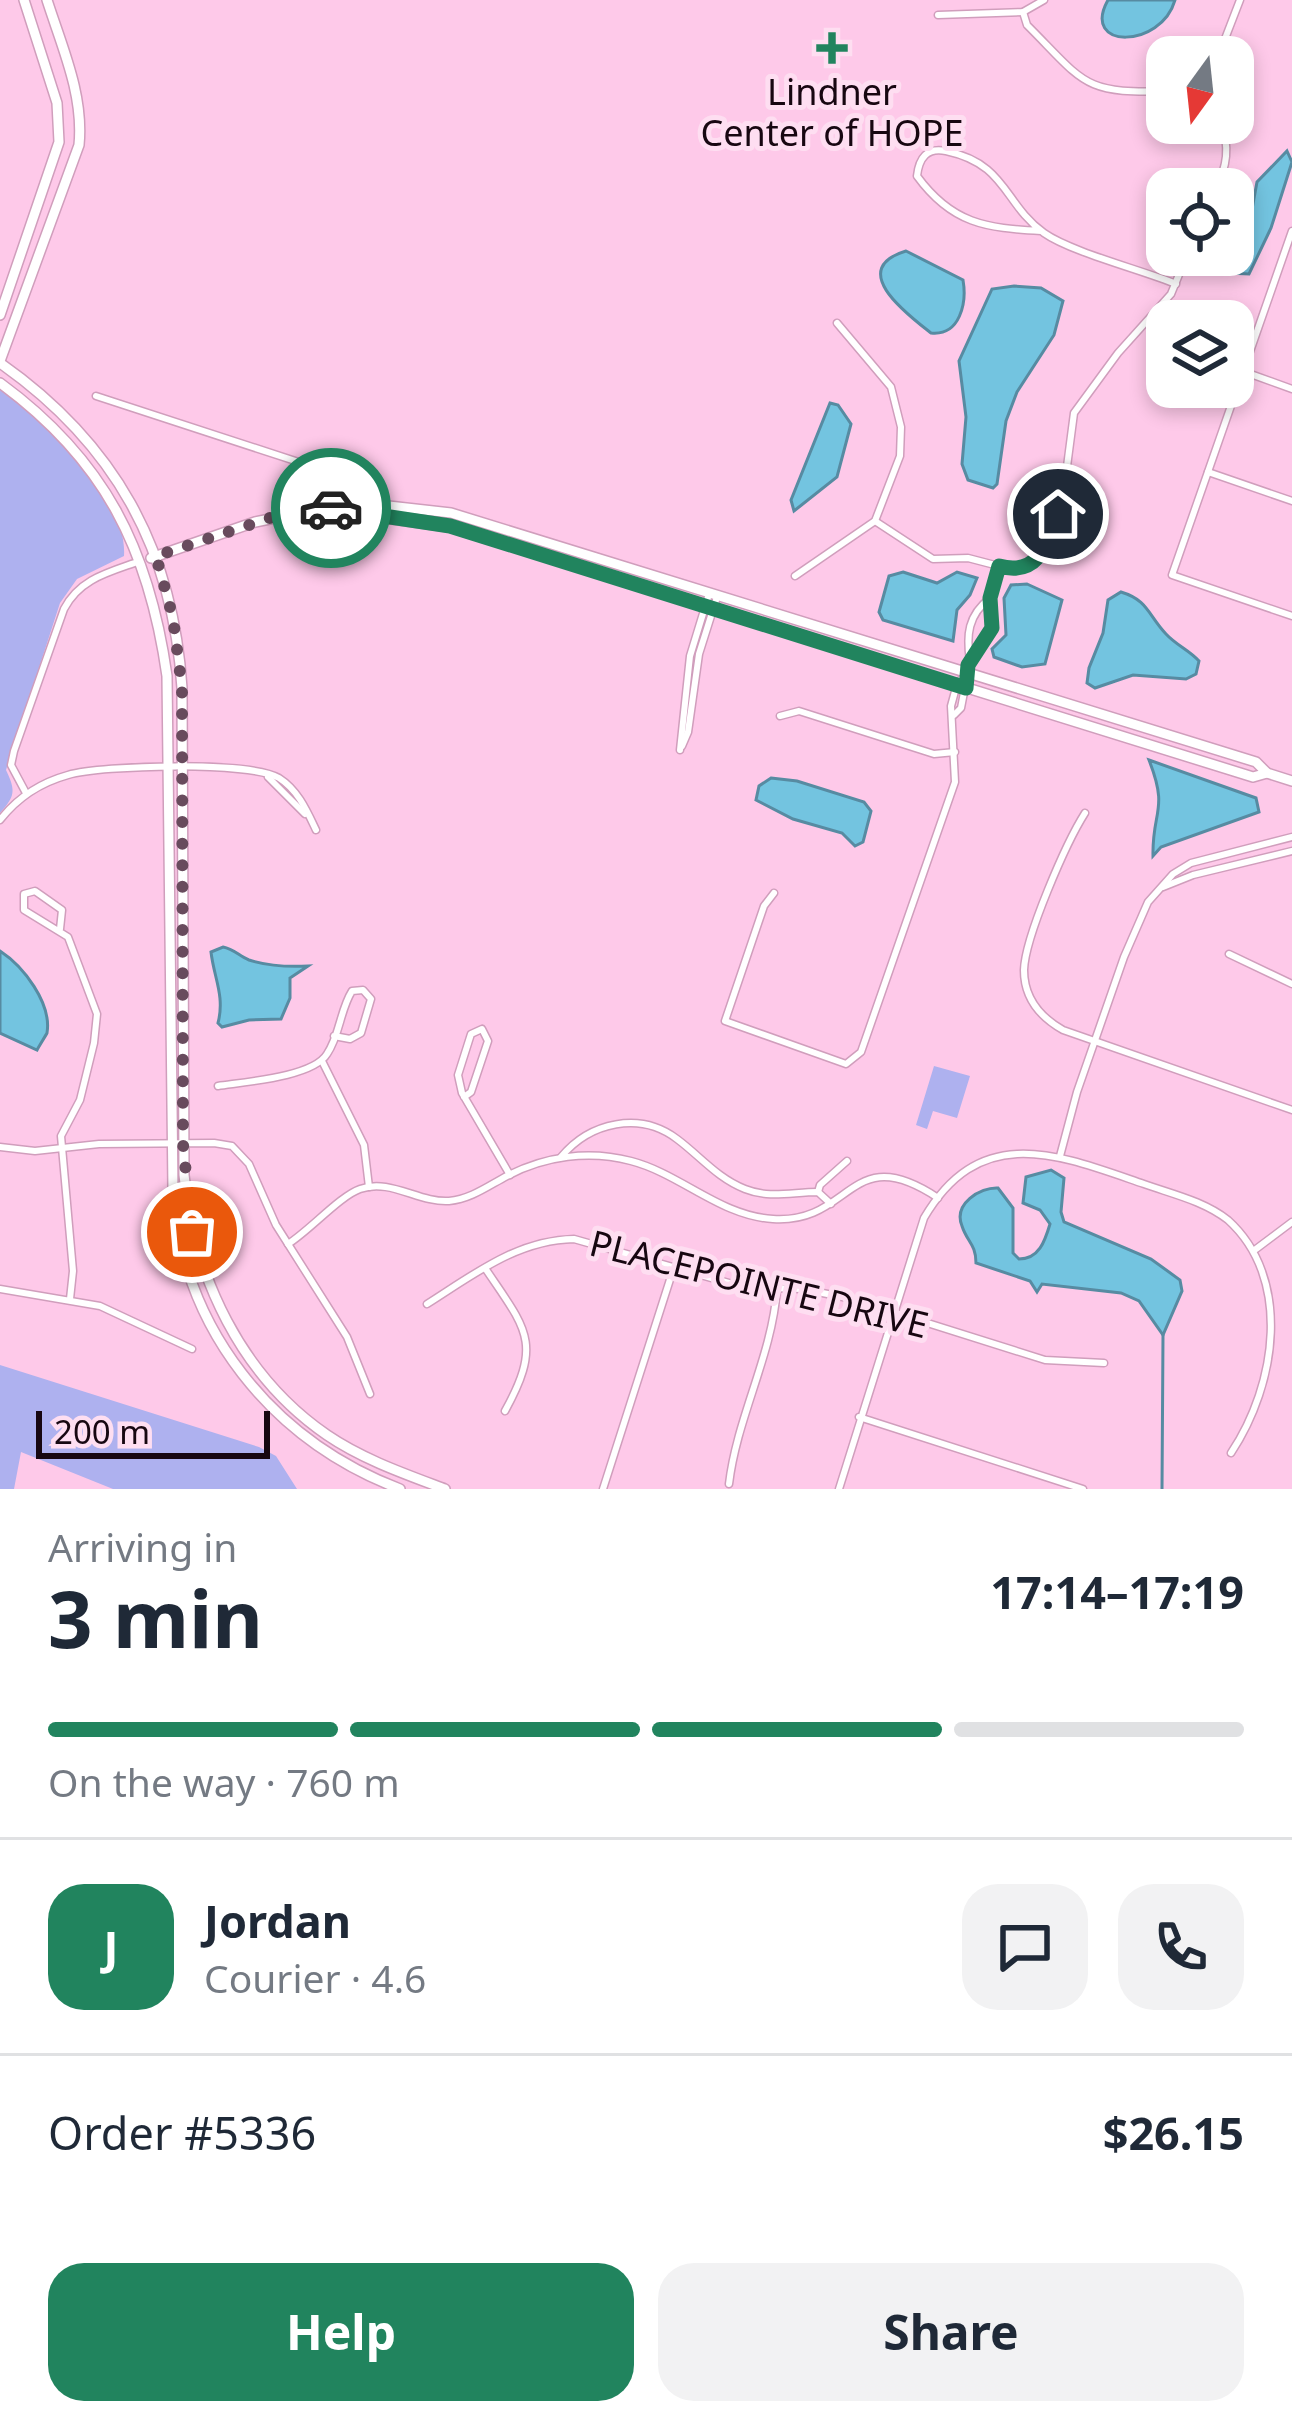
<!DOCTYPE html>
<html lang="en">
<head>
<meta charset="utf-8">
<style>
  body { margin:0; font-family:"Noto Sans",sans-serif; background:#f2f2f3; color:#1f2937; height:100vh; display:flex; flex-direction:column; font-size:45px; white-space:nowrap }
  * { box-sizing:border-box; margin:0 }
  p { font-size:39px; color:#747a83 }
  .icon { flex:none; width:66px; height:66px; fill:none; stroke:currentColor; stroke-width:2; stroke-linecap:round; stroke-linejoin:round }
  .map { position:relative; height:1489px; overflow:hidden }
  .side { display:flex; flex-direction:column; background:#fff; flex:1 }
  .side>* { flex:none }
  .needle { width:78px; rotate:195deg }
  .controls { position:absolute; left:1146px; top:36px; display:grid; gap:24px }
  .controls a { display:grid; place-items:center; width:108px; height:108px; border-radius:24px; background:#fff; box-shadow:0 6px 18px #0003; font-size:60px }
  .scale { position:absolute; left:36px; bottom:30px; width:234px; box-sizing:border-box; padding-left:12px; border:6px solid #170711; border-top:0; font-size:33px; line-height:42px; white-space:nowrap; color:#170711; -webkit-text-stroke:9px #fedef1; paint-order:stroke }
  .pin { position:absolute; display:grid; place-items:center; width:102px; height:102px; color:#fff; margin:-51px; border:6px solid #fff; border-radius:50%; box-shadow:0 3px 12px #0007 }
  .courier { position:absolute; display:grid; place-items:center; width:120px; height:120px; margin:-60px; border:9px solid #21845e; border-radius:50%; background:#fff; color:#222; box-shadow:0 3px 15px #0007 }
  .headline em { font-style:normal; font-weight:700 }
  .headline div { display:flex; flex-direction:column-reverse }
  .headline { display:flex; align-items:center; justify-content:space-between; height:204px; padding:0 48px }
  h1 { font-size:78px; font-weight:700; line-height:90px }
  .bar { display:grid; grid-template-columns:repeat(4,1fr); gap:18px 12px; align-content:center; height:144px; padding:0 48px }
  .bar i { height:15px; border-radius:9px; background:#e0e1e3 }
  .bar .active { background:#21845e }
  .bar p { grid-column:span 4 }
  .line { display:flex; align-items:center; gap:30px; padding:0 48px; border-top:3px solid #e0e1e3 }
  .line div { flex:1 }
  .round { display:grid; place-items:center; flex:none; width:126px; height:126px; border-radius:36px; background:#f2f2f3 }
  .action { display:flex; gap:24px; margin-top:auto; padding:24px 48px }
  .action a { flex:1; height:138px; border-radius:36px; background:#21845e; color:#fff; font-size:48px; font-weight:700; line-height:138px; text-align:center }
  .action a+a { background:#f2f2f3; color:#1f2937 }
  .map>svg:first-child { display:block }
  .green { fill:#aeb1ef }
  .water { fill:#73c4e0; stroke:#578ba2; stroke-width:3 }
  .lines { fill:none; stroke-linecap:round; stroke-linejoin:round }
  .stream { stroke:#578ba2; stroke-width:3 }
  .street-casing { stroke:#d09ebc; stroke-width:9 }
  .secondary-casing { stroke:#d09ebc; stroke-width:12 }
  .street { stroke:#fff; stroke-width:6 }
  .secondary { stroke:#fff; stroke-width:9 }
  .done { stroke:#684b5d; stroke-width:12; stroke-dasharray:0 21.6 }
  .route { stroke:#21845e; stroke-width:15 }
  .poi-dot { fill:#21845e; stroke:#fedef1; stroke-width:4.5 }
  .labels { text-anchor:middle; stroke-width:10; stroke-linejoin:round; paint-order:stroke }
  .poi-label { font-size:36px; fill:#170711; stroke:#fedef1 }
  .street-label { font-size:36px; fill:#170711; stroke:#fedef1 }
</style>
</head>
<body>
<div class="map">
<svg width="1292" height="1489" viewBox="0 0 1292 1489">
  <rect width="100%" height="100%" fill="#fec9e9"/>
  <!-- green -->
  <g class="green">
    <path d="M0 390C45 422 128 496 124 556L77 579 60 603 6 770C16 791 15 796 0 813Z"/>
    <polygon points="934,1066 970,1076 957,1118 933,1111 927,1129 916,1125"/>
    <polygon points="0,1365 259,1447 276,1456 297,1489 113,1489 21,1452 14,1489 0,1489"/>
  </g>
  <!-- water -->
  <g class="water">
    <path d="M1108 0H1175C1161 49 1080 50 1108 0Z"/>
    <polygon points="1287,151 1292,162 1271,228 1249,274 1228,273 1222,264 1225,255 1233,255 1233,241 1250,220 1257,182"/>
    <path d="M906 251 963 280C967 303 960 336 931 333 908 315 846 269 906 251Z"/>
    <polygon points="1014,286 1041,288 1063,301 1054,335 1017,392 1006,421 997,484 993,488 968,480 962,464 966,417 959,361 992,289"/>
    <polygon points="830,403 838,405 851,424 837,477 794,511 791,500"/>
    <polygon points="903,572 937,583 957,572 977,578 970,595 957,610 953,641 883,620 879,612 889,576"/>
    <polygon points="1027,584 1062,600 1045,664 1022,667 994,657 992,649 1006,635 1004,598 1011,585"/>
    <path d="M1121 592C1148 600 1148 615 1166 634 1176 645 1189 650 1199 661L1196 674 1186 679 1133 675 1095 688 1087 683 1089 668 1103 633 1108 600Z"/>
    <path d="M1149 760 1256 798 1259 812 1161 847 1153 856C1152 810 1169 811 1149 760Z"/>
    <polygon points="771,778 797,781 864,802 871,811 863,842 855,846 842,833 793,819 756,800 759,786"/>
    <path d="M223 947C234 949 239 956 249 960 268 966 289 967 308 966L290 978V998L281 1019 249 1020 222 1027 218 1023C225 996 214 978 211 952Z"/>
    <path d="M0 951C23 966 52 1003 47 1033 46 1035 38 1048 37 1050L0 1033Z"/>
    <path d="M1051 1170 1064 1178 1061 1212 1064 1222 1151 1259 1180 1280 1182 1291 1163 1335 1139 1301 1121 1293 1042 1284 1037 1292 1030 1281 976 1263C976 1244 967 1242 962 1226 953 1204 980 1187 998 1188L1013 1208V1253L1019 1259C1039 1259 1045 1241 1050 1224L1040 1210 1023 1203 1026 1177Z"/>
  </g>
  <g class="lines">
    <!-- stream -->
    <polyline class="stream" points="1162,1489 1163,1335"/>
    <defs>
      <g id="street">
        <path d="M1023 12 1027 25C1085 83 1082 94 1167 91"/>
        <polyline points="938,15 1023,12 1044,0"/>
        <polyline points="1218,57 1240,0"/>
        <path d="M1216 189C1227 166 1230 147 1221 123"/>
        <path d="M1041 231C986 228 952 224 917 176 919 158 927 147 946 151 1007 164 1003 203 1044 233 1071 252 1142 270 1176 284"/>
        <polyline points="1292,231 1172,575 1292,616"/>
        <polyline points="1245,372 1292,389"/>
        <polyline points="96,396 323,470 338,504"/>
        <polyline points="1208,472 1292,501"/>
        <polyline points="875,521 933,559 968,558 1014,570 1036,562 1046,548 1063,497 1074,413 1118,353 1171,294 1187,255"/>
        <polyline points="795,576 875,521 900,456 901,427 891,387 837,323"/>
        <path d="M970 661C966 635 968 615 990 598"/>
        <polyline points="954,715 961,708 970,661 992,629 990,598 999,566"/>
        <polyline points="780,716 799,711 934,754 955,752"/>
        <polyline points="682,746 688,732 699,654 717,597"/>
        <polyline points="680,750 690,656 709,594"/>
        <polyline points="268,777 305,814"/>
        <path d="M26 793 11 765 14 751 64 609C80 578 110 572 140 561"/>
        <path d="M1085 813C1066 843 1025 937 1024 970 1024 998 1040 1017 1063 1030L1292 1110"/>
        <path d="M0 820C18 797 39 783 68 775 103 765 249 761 279 778 298 790 307 811 316 830"/>
        <polyline points="1163,887 1193,875 1292,851"/>
        <polyline points="774,893 764,906 725,1021 846,1064 861,1052 955,782 951,706 957,684 965,675"/>
        <polyline points="60,929 62,910 35,891 24,894 24,910 68,937 97,1014 94,1043 80,1100 61,1136 73,1271 70,1299"/>
        <polyline points="1229,954 1292,984"/>
        <polyline points="322,1061 364,1145 369,1187"/>
        <path d="M218 1086C244 1082 313 1077 327 1054 340 1035 340 1010 352 991L363 990 371 999 361 1033 350 1039 334 1036"/>
        <polyline points="464,1097 471,1092 488,1041 482,1029 471,1034 458,1075 462,1093 510,1175"/>
        <polyline points="0,1147 35,1151 99,1144 214,1143 232,1146 249,1164 276,1225 347,1337 370,1394"/>
        <polyline points="1060,1156 1077,1092 1124,957 1148,902 1173,874 1191,863 1292,837"/>
        <path d="M561 1157C590 1122 640 1111 677 1139 700 1156 717 1178 745 1189 770 1199 792 1192 818 1192L831 1204"/>
        <polyline points="818,1192 820,1185 847,1161"/>
        <path d="M288 1244C310 1230 340 1196 360 1189 390 1178 419 1203 449 1201 471 1199 488 1186 507 1176 545 1156 589 1150 631 1161 681 1174 720 1216 773 1219 853 1224 849 1139 938 1198"/>
        <polyline points="1256,1249 1292,1222"/>
        <path d="M485 1268C526 1329 543 1342 505 1411"/>
        <polyline points="0,1289 100,1306 192,1349"/>
        <path d="M427 1304C473 1275 517 1240 574 1239L743 1287 802 1289 848 1298 1045 1360 1104 1363"/>
        <polyline points="859,1417 1083,1489"/>
        <path d="M729 1484C737 1417 772 1356 777 1289"/>
        <polyline points="603,1489 674,1267"/>
        <path d="M839 1489 924 1218C981 1121 1059 1155 1144 1184 1172 1194 1204 1201 1228 1220 1292 1278 1277 1384 1231 1453"/>
      </g>
      <g id="secondary">
        <polyline points="0,315 59,142 57,103 24,0"/>
        <path d="M0 361 79 145C84 95 62 47 47 0"/>
        <path d="M0 363C114 443 173 548 182 688L184 1175C194 1277 241 1376 327 1435 362 1459 405 1474 445 1489"/>
        <path d="M0 383C105 460 149 549 167 676L173 1190C182 1329 272 1440 400 1489"/>
        <polyline points="340,508 355,514 450,527 1253,777 1267,773"/>
        <polyline points="151,558 255,522 353,502 451,513 1256,762 1267,773 1292,781"/>
      </g>
    </defs>
    <!-- street casing -->
    <use href="#street" class="street-casing"/>
    <!-- secondary casing -->
    <use href="#secondary" class="secondary-casing"/>
    <!-- street -->
    <use href="#street" class="street"/>
    <!-- secondary -->
    <use href="#secondary" class="secondary"/>
  </g>
  <g class="lines">
    <!-- done -->
    <polyline class="done" points="192,1232 183,1144 182,688 173,618 156,556 279,515 331,508"/>
    <!-- route -->
    <path class="route" d="M331 508 450 526 966 688 968 665 992 628 990 598 999 566C1038 577 1047 545 1058 514"/>
  </g>
  <!-- markers -->
  <path class="poi-dot" d="M826 30h12v12h12v12h-12v12h-12v-12h-12v-12h12z"/>
  <g class="labels">
    <!-- poi labels -->
    <g class="poi-label">
      <text x="832" y="105">Lindner<tspan x="832" dy="41">Center of HOPE</tspan></text>
    </g>
    <!-- street labels -->
    <g class="street-label">
      <text transform="translate(759 1284) rotate(14)" y="13">PLACEPOINTE DRIVE</text>
    </g>
  </g>
</svg>
<div class="controls">
<a><svg class="needle" viewBox="-14 -14 28 28"><path d="M0-13l5 13h-10z" fill="#e53935"/><path d="M0 13l5-13h-10z" fill="#747a83"/></svg></a>
<a><svg class="icon" aria-label="locate" viewBox="0 0 24 24"><circle cx="12" cy="12" r="6"/><path d="M12 2v4M12 18v4M2 12h4M18 12h4"/></svg></a>
<a><svg class="icon" aria-label="layers" viewBox="0 0 24 24"><path d="M12 4l9 5-9 5-9-5zM3 14l9 5 9-5"/></svg></a>
</div>
<div class="scale">200 m</div>
<div class="pin" style="left:192px;top:1232px;background:#ea580c"><svg class="icon" aria-label="bag" viewBox="0 0 24 24"><path d="M5 8h14l-1 12H6zM9 8a3 3 0 0 1 6 0"/></svg></div>
<div class="pin" style="left:1058px;top:514px;background:#1f2937"><svg class="icon" aria-label="home" viewBox="0 0 24 24"><path d="M3 11l9-7 9 7M6 9v11h12V9"/></svg></div>
<div class="courier" style="left:331px;top:508px"><svg class="icon" aria-label="car" viewBox="0 0 24 24"><path d="M5 17H2v-5l4-1 3-4h7l3 4 3 1v5h-3M9 17h6M6 11h13"/><circle cx="7" cy="17" r="2"/><circle cx="17" cy="17" r="2"/></svg></div>
</div>
<section class="side">
<div class="headline"><div><h1>3 min</h1><p>Arriving in</p></div><em>17:14–17:19</em></div>
<div class="bar"><i class="active"></i><i class="active"></i><i class="active"></i><i></i><p>On the way · 760 m</p></div>
<div class="line" style="height:216px"><b class="round" style="background:#21845e;color:#fff">J</b><div><b>Jordan</b><p>Courier · 4.6</p></div><a class="round"><svg class="icon" aria-label="chat" viewBox="0 0 24 24"><path d="M4 5h16v11H9l-5 4z"/></svg></a><a class="round"><svg class="icon" aria-label="phone" viewBox="0 0 24 24"><path d="M5 4h4l2 5-3 2q2 4 5 5l2-3 5 2v4C11 20 4 13 5 4z"/></svg></a></div>
<div class="line" style="height:156px"><div>Order #5336</div><b>$26.15</b></div>
<div class="action"><a>Help</a><a>Share</a></div>
</section>
</body>
</html>
